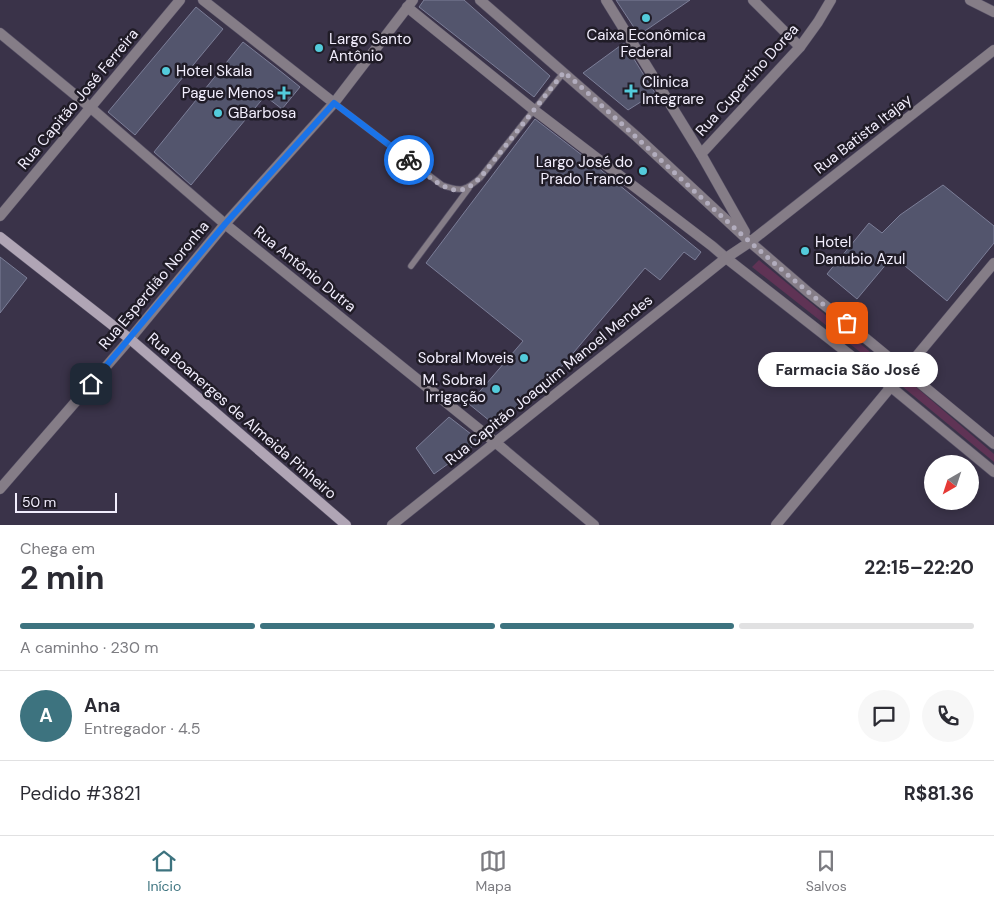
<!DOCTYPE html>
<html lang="pt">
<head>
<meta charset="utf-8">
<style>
  body { margin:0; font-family:"DM Sans",sans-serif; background:#f7f7f7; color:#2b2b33; height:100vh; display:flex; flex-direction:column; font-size:19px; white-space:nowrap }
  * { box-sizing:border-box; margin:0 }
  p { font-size:16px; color:#7c7c81 }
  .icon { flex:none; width:28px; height:28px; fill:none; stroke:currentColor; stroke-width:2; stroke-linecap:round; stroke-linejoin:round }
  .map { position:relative; height:525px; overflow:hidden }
  .side { display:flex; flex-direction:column; background:#fff; flex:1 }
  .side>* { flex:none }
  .needle { width:32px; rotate:219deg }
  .buttons { position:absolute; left:924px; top:455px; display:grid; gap:10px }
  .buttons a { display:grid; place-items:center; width:55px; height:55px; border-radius:50%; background:#fff; box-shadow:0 2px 8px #0003; font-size:25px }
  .scale { position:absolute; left:15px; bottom:12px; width:102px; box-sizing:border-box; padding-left:5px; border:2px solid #f2eefd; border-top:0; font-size:14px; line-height:18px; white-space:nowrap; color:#f2eefd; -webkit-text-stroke:4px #201c27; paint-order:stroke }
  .pin { position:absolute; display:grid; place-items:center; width:42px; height:42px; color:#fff; margin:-21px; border-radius:10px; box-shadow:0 2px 8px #0006 }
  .courier { position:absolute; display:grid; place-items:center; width:50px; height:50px; margin:-25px; border:4px solid #1a73e8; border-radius:50%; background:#fff; color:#222; box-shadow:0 1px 6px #0007 }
  .bubble { position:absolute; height:35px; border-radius:18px; background:#fff; box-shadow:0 2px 8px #0003; font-size:16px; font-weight:700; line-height:35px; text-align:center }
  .headline em { font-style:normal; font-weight:700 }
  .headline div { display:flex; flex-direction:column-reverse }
  .headline { display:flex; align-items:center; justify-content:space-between; height:85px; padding:0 20px }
  h1 { font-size:32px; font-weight:700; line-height:38px }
  .bar { display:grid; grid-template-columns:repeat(4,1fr); gap:8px 5px; align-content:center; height:60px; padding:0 20px }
  .bar i { height:6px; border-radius:4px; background:#e1e1e2 }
  .bar .on { background:#3d737f }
  .bar p { grid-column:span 4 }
  .line { display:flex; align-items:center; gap:12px; padding:0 20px; border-top:1px solid #e1e1e2 }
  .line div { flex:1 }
  .round { display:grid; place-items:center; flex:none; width:52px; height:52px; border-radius:26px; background:#f7f7f7 }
  .dock { display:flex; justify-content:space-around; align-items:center; height:70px; border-top:1px solid #e1e1e2; background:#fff; font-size:14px; color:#7c7c81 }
  .dock a { display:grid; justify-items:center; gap:2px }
  .dock .on { color:#3d737f }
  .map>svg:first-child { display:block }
  .green { fill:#5f3355 }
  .building { fill:#53556d; stroke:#7c7e98 }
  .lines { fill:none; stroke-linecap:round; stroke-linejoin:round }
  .lane-casing { stroke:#575166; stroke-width:7 }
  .street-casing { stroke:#575166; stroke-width:11 }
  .secondary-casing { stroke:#575166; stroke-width:11 }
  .lane { stroke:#857d87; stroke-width:5.5 }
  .street { stroke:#857d87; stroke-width:10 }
  .secondary { stroke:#b0a5b5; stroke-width:10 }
  .done { stroke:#b2adbe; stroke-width:5; stroke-dasharray:0 9 }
  .route { stroke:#1a73e8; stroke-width:6 }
  .poi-dot { fill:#53cbdb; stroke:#201c27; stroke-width:2 }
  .labels { text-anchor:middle; stroke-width:5; stroke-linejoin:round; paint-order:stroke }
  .poi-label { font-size:15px; fill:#f2eefd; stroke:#201c27; text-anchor:start }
  .street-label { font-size:15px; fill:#f2eefd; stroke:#201c27 }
</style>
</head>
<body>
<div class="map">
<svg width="994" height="525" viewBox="0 0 994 525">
  <rect width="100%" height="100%" fill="#3a3349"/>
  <!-- green -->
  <g class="green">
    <polygon points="759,260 892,370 888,374 752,267"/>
    <polygon points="909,381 994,454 994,462 903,387"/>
  </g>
  <!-- building -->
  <g class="building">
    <polygon points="424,0 464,0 550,76 534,97 419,7"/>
    <polygon points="616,0 690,0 639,35"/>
    <polygon points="196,7 223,29 135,135 108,112"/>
    <polygon points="243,42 284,74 300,87 282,109 265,96 191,185 154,152"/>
    <polygon points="624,43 655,93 628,110 583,73"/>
    <polygon points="535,119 591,162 701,252 695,260 684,252 660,280 645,268 558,371 560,373 525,401 526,402 496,426 469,404 523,341 426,263"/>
    <polygon points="943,185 994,226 994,243 947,301 893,256 857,299 827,274 869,223 882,233 900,215"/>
    <polygon points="0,257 27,278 0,313"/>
    <polygon points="449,417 480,441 434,474 416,448"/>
  </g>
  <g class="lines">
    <defs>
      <g id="lane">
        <path d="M334 103 442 185C461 192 465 191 480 178L564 72"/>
        <polyline points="411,266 469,188"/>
      </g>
      <g id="street">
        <polyline points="203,0 334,103"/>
        <polyline points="480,0 636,136 750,242 808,292 847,323 994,444"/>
        <polyline points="606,0 701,154 745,232"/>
        <polyline points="753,0 800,47"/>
        <polyline points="970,0 994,12"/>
        <polyline points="407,7 534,110 712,246 726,258 891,387 994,472"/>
        <polyline points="0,33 91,108 225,224 495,442 594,525"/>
        <polyline points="701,154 800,47 818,22 831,0"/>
        <polyline points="0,216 180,0"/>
        <polyline points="0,489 130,339 225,224 334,103 413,0"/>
        <polyline points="392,525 726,258 750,242 994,50"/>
        <polyline points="776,525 994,263"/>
      </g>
      <polyline id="secondary" points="0,237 130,339 346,525"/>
    </defs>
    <!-- lane casing -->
    <use href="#lane" class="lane-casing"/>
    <!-- street casing -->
    <use href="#street" class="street-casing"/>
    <!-- secondary casing -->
    <use href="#secondary" class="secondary-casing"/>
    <!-- lane -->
    <use href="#lane" class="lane"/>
    <!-- street -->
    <use href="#street" class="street"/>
    <!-- secondary -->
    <use href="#secondary" class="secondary"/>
  </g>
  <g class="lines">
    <!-- done -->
    <path class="done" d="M409 160C422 170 442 191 459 190 468 190 474 183 480 178L564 72C659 155 747 246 847 323"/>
    <!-- route -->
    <polyline class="route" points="91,384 225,224 334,103 409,160"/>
  </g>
  <!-- markers -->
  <g class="poi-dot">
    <circle cx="646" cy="18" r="5"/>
    <circle cx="319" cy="48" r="5"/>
    <circle cx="166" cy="71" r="5"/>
    <path d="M628.5 83.5h5v5h5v5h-5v5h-5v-5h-5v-5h5z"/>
    <path d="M281.5 85.5h5v5h5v5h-5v5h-5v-5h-5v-5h5z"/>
    <circle cx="218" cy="113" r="5"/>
    <circle cx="643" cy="171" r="5"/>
    <circle cx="805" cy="251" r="5"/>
    <circle cx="524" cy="358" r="5"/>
    <circle cx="496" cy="389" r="5"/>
  </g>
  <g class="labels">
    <!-- poi labels -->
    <g class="poi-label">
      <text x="646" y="40" text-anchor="middle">Caixa Econômica<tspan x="646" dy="17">Federal</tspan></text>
      <text x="329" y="44">Largo Santo<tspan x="329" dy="17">Antônio</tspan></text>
      <text x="176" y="76">Hotel Skala</text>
      <text x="642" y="87">Clinica<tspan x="642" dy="17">Integrare</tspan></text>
      <text x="274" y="98" text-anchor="end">Pague Menos</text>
      <text x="228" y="118">GBarbosa</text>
      <text x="633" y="167" text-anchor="end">Largo José do<tspan x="633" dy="17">Prado Franco</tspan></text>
      <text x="815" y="247">Hotel<tspan x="815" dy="17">Danubio Azul</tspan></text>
      <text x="514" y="363" text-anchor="end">Sobral Moveis</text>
      <text x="486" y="385" text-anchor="end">M. Sobral<tspan x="486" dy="17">Irrigação</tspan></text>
    </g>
    <!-- street labels -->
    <g class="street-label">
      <text transform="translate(747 80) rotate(-48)" y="5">Rua Cupertino Dorea</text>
      <text transform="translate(78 99) rotate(-50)" y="5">Rua Capitão José Ferreira</text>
      <text transform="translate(863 134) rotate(-38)" y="5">Rua Batista Itajay</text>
      <text transform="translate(305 269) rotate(39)" y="5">Rua Antônio Dutra</text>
      <text transform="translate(154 285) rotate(-50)" y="5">Rua Esperdião Noronha</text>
      <text transform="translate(549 380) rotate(-39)" y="5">Rua Capitão Joaquim Manoel Mendes</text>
      <text transform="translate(242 416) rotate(41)" y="5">Rua Boanerges de Almeida Pinheiro</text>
    </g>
  </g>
</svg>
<div class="buttons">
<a><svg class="needle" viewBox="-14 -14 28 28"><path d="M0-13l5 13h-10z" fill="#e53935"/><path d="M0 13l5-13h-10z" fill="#7c7c81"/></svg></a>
</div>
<div class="scale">50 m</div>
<div class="pin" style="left:847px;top:323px;background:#ea580c"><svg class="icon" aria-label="bag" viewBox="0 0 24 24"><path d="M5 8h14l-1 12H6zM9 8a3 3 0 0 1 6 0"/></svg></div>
<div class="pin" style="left:91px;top:384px;background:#1f2937"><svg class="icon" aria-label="home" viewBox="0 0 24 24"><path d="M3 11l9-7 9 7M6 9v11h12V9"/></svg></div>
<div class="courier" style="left:409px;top:160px"><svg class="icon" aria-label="bike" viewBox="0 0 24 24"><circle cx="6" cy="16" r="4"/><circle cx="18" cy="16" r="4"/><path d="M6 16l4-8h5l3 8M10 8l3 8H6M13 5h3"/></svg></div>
<div class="bubble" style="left:758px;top:352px;width:180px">Farmacia São José</div>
</div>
<section class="side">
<div class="headline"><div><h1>2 min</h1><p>Chega em</p></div><em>22:15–22:20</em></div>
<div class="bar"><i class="on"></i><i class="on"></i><i class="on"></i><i></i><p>A caminho · 230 m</p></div>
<div class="line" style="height:90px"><b class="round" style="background:#3d737f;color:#fff">A</b><div><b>Ana</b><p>Entregador · 4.5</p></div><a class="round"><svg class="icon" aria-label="chat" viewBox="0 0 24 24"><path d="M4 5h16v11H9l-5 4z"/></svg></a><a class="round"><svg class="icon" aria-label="phone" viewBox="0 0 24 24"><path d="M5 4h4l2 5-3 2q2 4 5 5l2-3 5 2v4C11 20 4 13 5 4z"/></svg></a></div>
<div class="line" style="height:65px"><div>Pedido #3821</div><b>R$81.36</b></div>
</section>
<nav class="dock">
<a class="on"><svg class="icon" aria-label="home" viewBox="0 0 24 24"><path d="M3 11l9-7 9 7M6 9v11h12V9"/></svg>Início</a>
<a><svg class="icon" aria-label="map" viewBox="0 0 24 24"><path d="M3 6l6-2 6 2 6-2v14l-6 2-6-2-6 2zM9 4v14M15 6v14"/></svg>Mapa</a>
<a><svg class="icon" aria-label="saved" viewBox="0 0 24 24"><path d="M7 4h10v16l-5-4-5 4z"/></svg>Salvos</a>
</nav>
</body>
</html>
